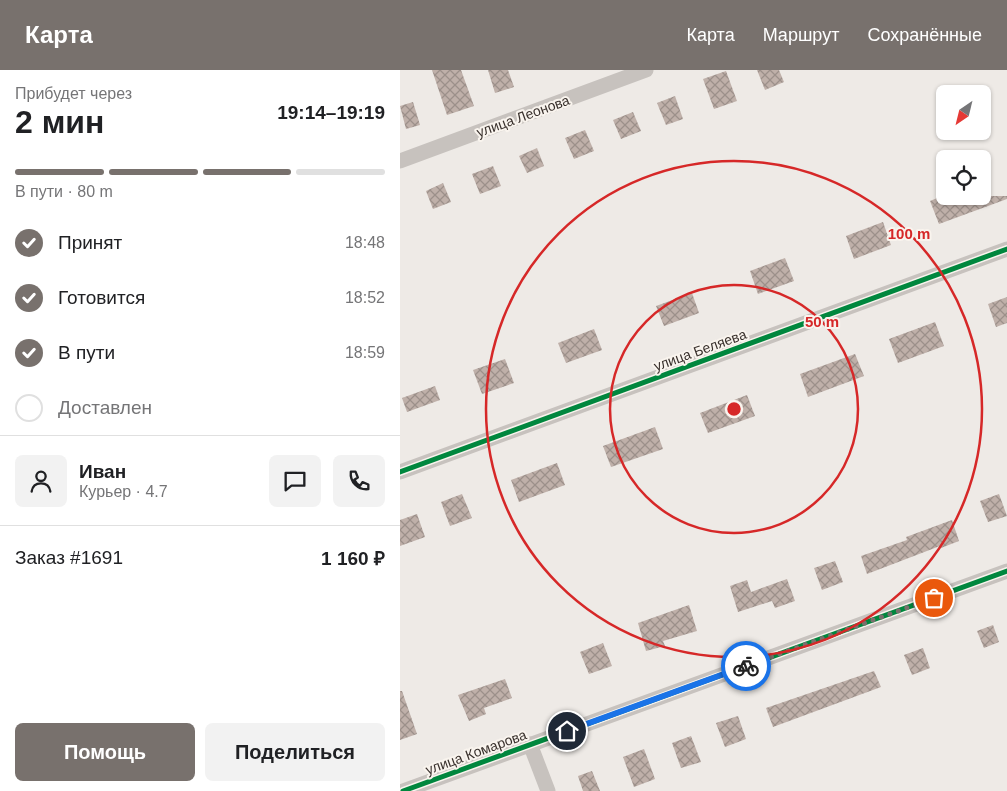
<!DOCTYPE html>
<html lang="ru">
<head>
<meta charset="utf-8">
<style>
  body { margin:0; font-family:Arial,sans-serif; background:#f2f2f2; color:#202124; height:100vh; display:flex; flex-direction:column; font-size:19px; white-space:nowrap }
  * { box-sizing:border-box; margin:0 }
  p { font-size:16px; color:#757577 }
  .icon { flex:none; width:28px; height:28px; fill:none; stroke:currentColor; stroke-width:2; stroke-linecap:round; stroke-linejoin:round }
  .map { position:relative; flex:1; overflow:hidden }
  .drawer { display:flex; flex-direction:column; background:#fff; width:400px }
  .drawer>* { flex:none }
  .needle { width:32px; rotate:215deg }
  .tools { position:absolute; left:536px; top:15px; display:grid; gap:10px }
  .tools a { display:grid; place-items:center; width:55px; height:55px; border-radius:8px; background:#fff; box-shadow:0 1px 4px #0004; font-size:25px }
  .pin { position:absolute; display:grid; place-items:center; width:42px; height:42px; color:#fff; margin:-21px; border:2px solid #fff; border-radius:50%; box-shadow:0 1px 5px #0007 }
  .courier { position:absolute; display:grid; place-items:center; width:50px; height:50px; margin:-25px; border:4px solid #1a73e8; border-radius:50%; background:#fff; color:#222; box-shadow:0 1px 6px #0007 }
  .summary em { font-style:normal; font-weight:700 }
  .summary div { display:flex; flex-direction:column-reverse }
  .summary { display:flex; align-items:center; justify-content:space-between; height:85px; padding:0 15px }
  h1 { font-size:32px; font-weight:700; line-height:38px }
  .bar { display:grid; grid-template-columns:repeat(4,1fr); gap:8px 5px; align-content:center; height:60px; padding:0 15px }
  .bar i { height:6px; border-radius:4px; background:#e0e0e0 }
  .bar .active { background:#78716d }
  .bar p { grid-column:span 4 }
  .line { display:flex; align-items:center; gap:12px; padding:0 15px; border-top:1px solid #e0e0e0 }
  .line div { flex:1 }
  .round { display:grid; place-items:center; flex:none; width:52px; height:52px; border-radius:8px; background:#f2f2f2 }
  ol { padding:0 15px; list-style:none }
  li { display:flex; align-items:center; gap:15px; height:55px }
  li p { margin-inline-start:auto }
  li .icon { padding:5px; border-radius:50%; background:#78716d; color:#fff; stroke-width:4 }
  li:last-child { color:#757577 }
  li i { width:28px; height:28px; border:2px solid #e0e0e0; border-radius:50% }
  .button { display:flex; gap:10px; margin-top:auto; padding:10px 15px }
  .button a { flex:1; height:58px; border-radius:8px; background:#78716d; color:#fff; font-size:20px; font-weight:700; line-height:58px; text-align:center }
  .button a+a { background:#f2f2f2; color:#202124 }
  header { display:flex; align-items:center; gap:30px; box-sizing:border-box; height:70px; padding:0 25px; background:#78716d; color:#fff }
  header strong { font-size:24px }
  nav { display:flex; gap:28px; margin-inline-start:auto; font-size:18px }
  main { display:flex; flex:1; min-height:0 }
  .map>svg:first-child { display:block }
  .building { fill:url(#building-cross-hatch) }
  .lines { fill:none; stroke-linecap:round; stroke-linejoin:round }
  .minor { stroke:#c7c2be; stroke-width:15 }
  .cycleway-casing { stroke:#f9f4ee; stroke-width:8 }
  .cycleway { stroke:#00873e; stroke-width:5 }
  .done { stroke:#78716d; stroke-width:5; stroke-dasharray:0 9 }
  .route { stroke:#1a73e8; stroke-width:6 }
  .ring { fill:none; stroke:#d62828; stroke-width:2.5 }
  .labels { text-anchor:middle; stroke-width:4; stroke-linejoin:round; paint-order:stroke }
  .street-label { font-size:14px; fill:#38302c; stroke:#f9f4ee }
  .centre { fill:#d62828; stroke:#f9f4ee; stroke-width:2.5 }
  .ring-label { font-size:15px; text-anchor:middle; font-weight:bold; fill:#d62828; stroke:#f9f4ee; stroke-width:4; stroke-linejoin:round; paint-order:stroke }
</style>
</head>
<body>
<header>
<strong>Карта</strong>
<nav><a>Карта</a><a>Маршрут</a><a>Сохранённые</a></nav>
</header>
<main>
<section class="drawer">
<div class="summary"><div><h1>2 мин</h1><p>Прибудет через</p></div><em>19:14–19:19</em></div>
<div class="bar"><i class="active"></i><i class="active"></i><i class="active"></i><i></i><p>В пути · 80 m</p></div>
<ol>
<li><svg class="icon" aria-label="check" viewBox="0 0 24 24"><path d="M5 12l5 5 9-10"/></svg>Принят<p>18:48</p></li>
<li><svg class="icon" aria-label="check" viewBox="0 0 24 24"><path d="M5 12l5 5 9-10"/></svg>Готовится<p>18:52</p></li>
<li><svg class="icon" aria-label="check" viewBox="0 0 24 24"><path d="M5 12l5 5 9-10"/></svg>В пути<p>18:59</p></li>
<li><i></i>Доставлен</li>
</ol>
<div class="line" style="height:90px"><a class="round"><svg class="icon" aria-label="person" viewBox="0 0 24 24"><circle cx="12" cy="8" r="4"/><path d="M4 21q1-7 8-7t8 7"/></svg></a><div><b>Иван</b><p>Курьер · 4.7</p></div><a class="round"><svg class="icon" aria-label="chat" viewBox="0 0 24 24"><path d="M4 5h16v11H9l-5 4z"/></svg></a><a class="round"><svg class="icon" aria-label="phone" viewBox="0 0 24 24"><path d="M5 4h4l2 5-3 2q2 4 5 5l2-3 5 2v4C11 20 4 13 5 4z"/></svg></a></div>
<div class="line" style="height:65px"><div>Заказ #1691</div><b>1 160 ₽</b></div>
<div class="button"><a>Помощь</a><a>Поделиться</a></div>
</section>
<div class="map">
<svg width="607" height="721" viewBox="0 0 607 721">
  <defs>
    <pattern id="building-cross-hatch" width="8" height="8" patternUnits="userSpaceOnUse" patternTransform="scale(1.25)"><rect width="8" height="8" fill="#bfb0a9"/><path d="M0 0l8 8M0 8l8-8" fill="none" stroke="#9c908a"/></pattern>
  </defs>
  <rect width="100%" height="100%" fill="#eeeae6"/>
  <!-- building -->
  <g class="building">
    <polygon points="32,0 61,0 74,36 47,45"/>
    <polygon points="88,0 108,0 114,17 95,23"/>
    <polygon points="357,0 379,0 384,12 365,20"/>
    <polygon points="326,1 337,31 314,39 303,9"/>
    <polygon points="275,26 283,49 266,55 257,33"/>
    <polygon points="13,32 20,55 6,59 0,36"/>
    <polygon points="233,42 241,61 221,69 213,50"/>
    <polygon points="185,60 194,81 174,89 165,68"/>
    <polygon points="137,78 144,96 127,103 119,86"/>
    <polygon points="93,96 101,116 80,124 72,104"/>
    <polygon points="43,113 51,132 33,139 26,121"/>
    <polygon points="542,126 607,126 607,129 539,154 530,131"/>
    <polygon points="483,152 491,175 454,189 446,166"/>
    <polygon points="385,188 394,211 358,224 350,201"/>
    <polygon points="292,223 299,243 264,256 256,236"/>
    <polygon points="607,227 607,253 596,257 588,234"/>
    <polygon points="535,252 544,276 498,293 489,269"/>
    <polygon points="194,259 202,280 166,293 158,273"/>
    <polygon points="455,284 464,306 408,327 400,304"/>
    <polygon points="105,289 114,313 82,324 73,300"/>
    <polygon points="35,316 40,330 7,342 2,328"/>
    <polygon points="347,325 355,346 308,363 300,343"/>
    <polygon points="255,357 263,379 211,397 203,376"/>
    <polygon points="157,393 165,415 119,432 111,410"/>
    <polygon points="62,424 72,448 50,456 41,432"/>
    <polygon points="599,424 607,446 588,452 580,431"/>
    <polygon points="17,444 25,467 0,476 0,450"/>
    <polygon points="552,450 559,471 541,478 540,476 467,504 461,486 507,470 506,467"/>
    <polygon points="435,491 443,512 422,520 414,498"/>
    <polygon points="387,509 395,531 375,538 372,531 338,542 330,516 347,510 351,522"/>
    <polygon points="289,535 297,561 263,571 265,576 246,581 238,553"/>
    <polygon points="593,555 599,572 584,578 577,561"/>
    <polygon points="203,573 212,596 189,604 180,582"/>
    <polygon points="523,578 530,598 512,605 504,585"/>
    <polygon points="474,601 481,617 373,657 366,638"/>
    <polygon points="105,609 112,628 84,638 86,644 69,651 58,625"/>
    <polygon points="0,621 2,621 17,664 0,670"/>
    <polygon points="338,646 346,669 325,677 316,653"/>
    <polygon points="291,666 301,692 281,698 272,673"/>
    <polygon points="244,679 255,709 234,717 223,687"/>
    <polygon points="192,701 200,721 183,721 178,706"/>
  </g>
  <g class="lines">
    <!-- minor -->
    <g class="minor">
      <polyline points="0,91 246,0"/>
      <polyline points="0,402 607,179"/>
      <polyline points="130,674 148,721"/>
      <polyline points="3,721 607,501"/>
    </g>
    <defs>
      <g id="cycleway">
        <polyline points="0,402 607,179"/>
        <polyline points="3,721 607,501"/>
      </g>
    </defs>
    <!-- cycleway casing -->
    <use href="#cycleway" class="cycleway-casing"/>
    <!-- cycleway -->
    <use href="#cycleway" class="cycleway"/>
  </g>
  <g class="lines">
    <!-- done -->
    <polyline class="done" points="346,596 534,528"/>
    <!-- route -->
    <polyline class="route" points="167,661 346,596"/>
  </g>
  <!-- distance rings -->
  <g class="ring">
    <circle cx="334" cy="339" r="124"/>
    <circle cx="334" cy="339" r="248"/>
  </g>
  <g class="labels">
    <!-- street labels -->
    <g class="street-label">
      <text transform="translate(123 46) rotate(-20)" y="5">улица Леонова</text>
      <text transform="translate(300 280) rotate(-20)" y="5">улица Беляева</text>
      <text transform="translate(76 682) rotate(-20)" y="5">улица Комарова</text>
    </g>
  </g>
  <circle cx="334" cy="339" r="8" class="centre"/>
  <g class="ring-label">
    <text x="509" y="169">100 m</text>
    <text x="422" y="257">50 m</text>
  </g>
</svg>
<div class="tools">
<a><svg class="needle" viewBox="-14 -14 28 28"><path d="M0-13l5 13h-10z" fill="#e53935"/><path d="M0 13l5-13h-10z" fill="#757577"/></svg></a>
<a><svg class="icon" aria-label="locate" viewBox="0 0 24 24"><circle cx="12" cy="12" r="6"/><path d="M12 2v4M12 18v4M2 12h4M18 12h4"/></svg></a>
</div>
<div class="pin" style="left:534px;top:528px;background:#ea580c"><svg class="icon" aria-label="bag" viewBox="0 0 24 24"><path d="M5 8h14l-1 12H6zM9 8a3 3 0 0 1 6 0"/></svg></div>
<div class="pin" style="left:167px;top:661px;background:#1f2937"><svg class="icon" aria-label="home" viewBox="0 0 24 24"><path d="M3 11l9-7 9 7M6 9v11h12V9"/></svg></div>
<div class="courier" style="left:346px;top:596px"><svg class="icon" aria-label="bike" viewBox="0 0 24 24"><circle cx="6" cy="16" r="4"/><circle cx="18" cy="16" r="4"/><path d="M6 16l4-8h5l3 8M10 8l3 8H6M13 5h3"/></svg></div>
</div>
</main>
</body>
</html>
